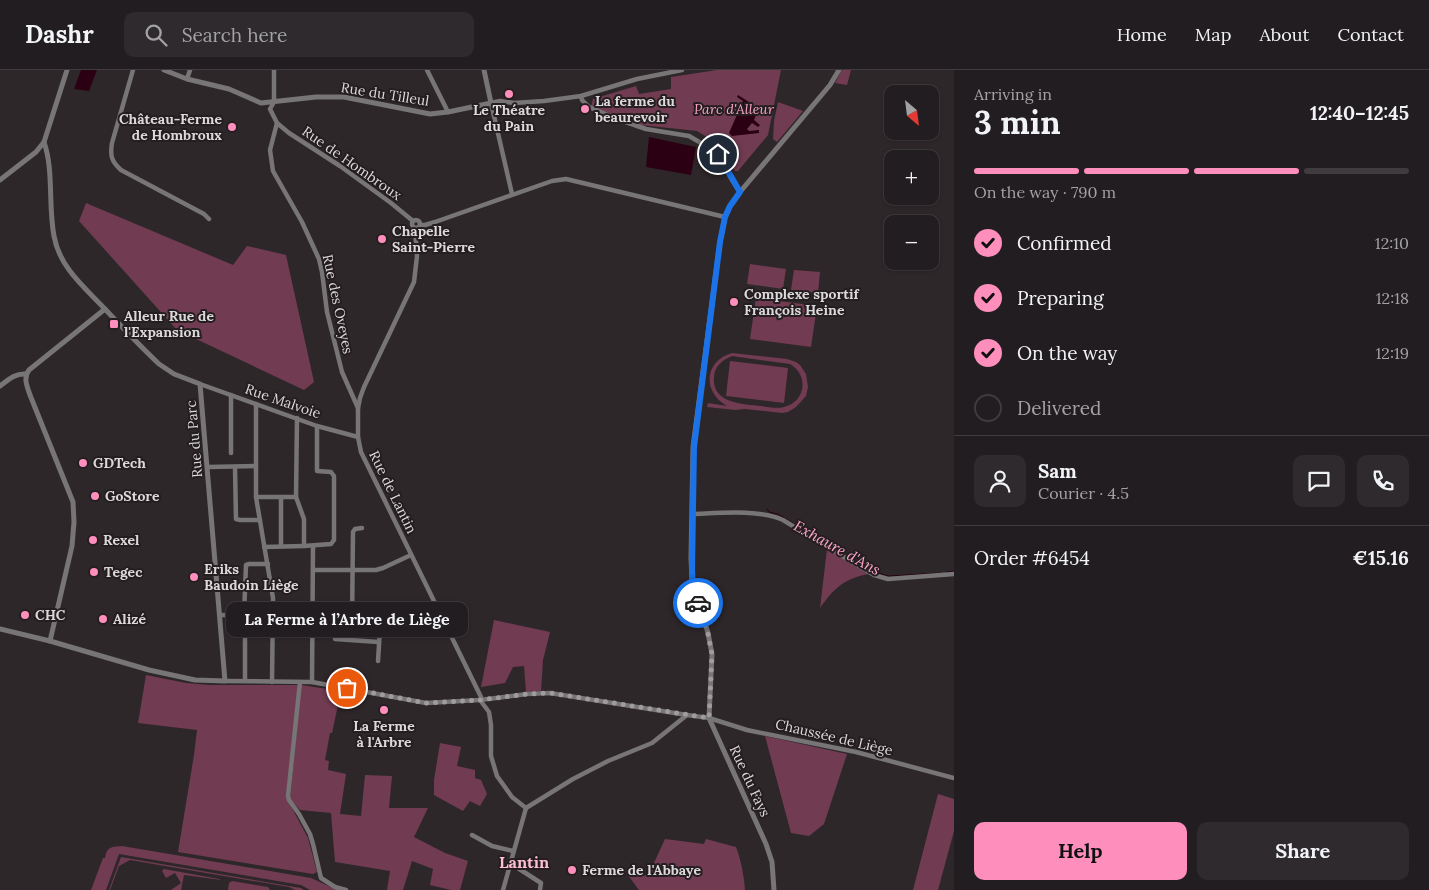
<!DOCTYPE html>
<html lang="en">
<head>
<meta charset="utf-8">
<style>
  body { margin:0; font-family:Lora,serif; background:#2e2a2d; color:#f1f3f6; height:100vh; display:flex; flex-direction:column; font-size:19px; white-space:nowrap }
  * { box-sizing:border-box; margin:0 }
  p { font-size:16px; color:#a2a2a5 }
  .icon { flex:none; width:28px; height:28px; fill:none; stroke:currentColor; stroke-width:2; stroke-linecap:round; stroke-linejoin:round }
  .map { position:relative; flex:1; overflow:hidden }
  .drawer { display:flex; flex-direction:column; background:#221d20; width:475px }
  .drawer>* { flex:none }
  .needle { width:32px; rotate:152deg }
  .tools { position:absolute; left:884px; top:15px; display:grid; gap:10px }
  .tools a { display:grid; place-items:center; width:55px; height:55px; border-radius:10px; background:#221d20; box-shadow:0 1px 4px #0004,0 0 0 1px #3f3b3e; font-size:25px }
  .pin { position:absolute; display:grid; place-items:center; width:42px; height:42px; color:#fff; margin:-21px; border:2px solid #fff; border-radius:50%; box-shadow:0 1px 5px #0007 }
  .courier { position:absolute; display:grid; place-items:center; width:50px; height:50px; margin:-25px; border:4px solid #1a73e8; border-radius:50%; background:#fff; color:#222; box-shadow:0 1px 6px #0007 }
  .bubble { position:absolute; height:35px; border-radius:10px; background:#221d20; box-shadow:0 1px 4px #0004,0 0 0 1px #3f3b3e; font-size:16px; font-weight:800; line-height:35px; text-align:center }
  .headline em { font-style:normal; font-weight:800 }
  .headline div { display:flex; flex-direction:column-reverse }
  .headline { display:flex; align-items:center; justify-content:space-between; height:85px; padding:0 20px }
  h1 { font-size:32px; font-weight:800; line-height:38px }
  .bar { display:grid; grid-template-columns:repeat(4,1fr); gap:8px 5px; align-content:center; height:60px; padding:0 20px }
  .bar i { height:6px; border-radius:4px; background:#3f3b3e }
  .bar .current { background:#fe8ebb }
  .bar p { grid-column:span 4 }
  .line { display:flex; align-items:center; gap:12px; padding:0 20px; border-top:1px solid #3f3b3e }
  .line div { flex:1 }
  .round { display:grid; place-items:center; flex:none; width:52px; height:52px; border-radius:10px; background:#2e2a2d }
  ol { padding:0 20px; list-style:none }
  li { display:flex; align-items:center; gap:15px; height:55px }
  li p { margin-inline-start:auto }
  li .icon { padding:5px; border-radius:50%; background:#fe8ebb; color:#111; stroke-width:4 }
  li:last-child { color:#a2a2a5 }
  li i { width:28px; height:28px; border:2px solid #3f3b3e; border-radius:50% }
  .action { display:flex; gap:10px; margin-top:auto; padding:10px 20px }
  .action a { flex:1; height:58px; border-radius:10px; background:#fe8ebb; color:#111; font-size:20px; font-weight:800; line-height:58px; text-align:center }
  .action a+a { background:#2e2a2d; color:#f1f3f6 }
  header { display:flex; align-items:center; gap:30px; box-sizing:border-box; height:70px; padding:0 25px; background:#221d20; border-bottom:1px solid #3f3b3e }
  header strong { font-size:24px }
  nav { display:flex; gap:28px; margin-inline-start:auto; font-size:18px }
  .search { width:350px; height:45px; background:#2e2a2d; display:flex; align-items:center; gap:12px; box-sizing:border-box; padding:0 18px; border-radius:10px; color:#a2a2a5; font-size:19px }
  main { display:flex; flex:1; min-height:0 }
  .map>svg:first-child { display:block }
  .green { fill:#713b51; fill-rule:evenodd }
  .water { fill:#2b0013 }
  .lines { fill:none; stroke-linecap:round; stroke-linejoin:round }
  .stream { stroke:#2b0013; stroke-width:1 }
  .minor { stroke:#787576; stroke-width:4.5 }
  .tertiary { stroke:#787576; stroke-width:5 }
  .done { stroke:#a09b9d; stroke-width:5; stroke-dasharray:0 9 }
  .route { stroke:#1a73e8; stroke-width:6 }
  .poi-dot { fill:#fe8ebb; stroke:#241e20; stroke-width:2 }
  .labels { text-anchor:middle; stroke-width:4; stroke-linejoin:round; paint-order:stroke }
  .street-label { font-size:14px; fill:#ddd9db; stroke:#241e20 }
  .poi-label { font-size:14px; font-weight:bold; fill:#ddd9db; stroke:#241e20; text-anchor:start }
  .park-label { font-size:14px; font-style:italic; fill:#f6a0c1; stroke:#241e20 }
  .water-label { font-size:15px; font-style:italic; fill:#fda7c8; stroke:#241e20 }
  .quarter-label { font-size:16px; font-weight:bold; fill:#febed5; stroke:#241e20 }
</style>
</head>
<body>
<header>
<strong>Dashr</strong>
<div class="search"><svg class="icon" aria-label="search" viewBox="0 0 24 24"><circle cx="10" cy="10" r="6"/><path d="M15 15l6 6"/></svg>Search here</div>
<nav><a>Home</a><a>Map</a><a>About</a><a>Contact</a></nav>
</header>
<main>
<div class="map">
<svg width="954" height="820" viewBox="0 0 954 820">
  <rect width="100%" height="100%" fill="#2e272a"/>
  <!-- green -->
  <g class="green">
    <polygon points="717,0 781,0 768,65 738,101 735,101 724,84 710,69 697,61 641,55 591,37 593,29 636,16 639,24 671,19 671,7"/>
    <polygon points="842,0 851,0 847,15 835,13"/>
    <polygon points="778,32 803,41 777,72 773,69 774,51"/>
    <polygon points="86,133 233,195 247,176 286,185 314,312 304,320 177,260 79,151"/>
    <polygon points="750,194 786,199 783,219 747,214"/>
    <polygon points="794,200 820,202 818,223 791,220"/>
    <polygon points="756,228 817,236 811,277 750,269"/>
    <path d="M732 283 787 289 796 292 800 295 806 304 808 317 806 326 796 337 788 342 782 343 745 339 735 340 707 337 708 333 727 336C702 322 704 291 732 283ZM732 286 790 294C809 305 806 332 784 337 777 339 768 337 761 336 744 334 712 334 714 308 714 297 722 290 732 286Z"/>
    <polygon points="730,291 788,298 784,333 726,326"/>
    <path d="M827 479 869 504C845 508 834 518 820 538Z"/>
    <polygon points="494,550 550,562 543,590 541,621 526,622 524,596 513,597 505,613 481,617"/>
    <polygon points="146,605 186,613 209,615 298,615 286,727 308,768 317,802 313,804 178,782 194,685 197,660 138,653"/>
    <polygon points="301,615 341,621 332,663 330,663 325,690 329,691 328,700 346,704 340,744 361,746 365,705 392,706 389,738 428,738 414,767 445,783 468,791 460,820 451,820 430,815 433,799 412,791 403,820 387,820 390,801 335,792 331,743 300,740 290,729"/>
    <polygon points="765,666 847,684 824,754 809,766 791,763"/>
    <polygon points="440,673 461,677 457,696 475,700 475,708 481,710 487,724 480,736 470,731 463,741 434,725 434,710"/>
    <polygon points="938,724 954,729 954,761 938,820 913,820"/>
    <path d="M665 769 704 774 706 769 736 777C741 790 744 806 745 820H639L624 800 648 806Z"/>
    <path d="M122 776 311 808 333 818 340 820H310L301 815 119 784 106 820H91L103 788H105C107 776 112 777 122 776Z"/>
    <polygon points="121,787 301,818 304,820 295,820 289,817 130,790 119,796 110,820 109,820"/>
    <polygon points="164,799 219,809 221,810 184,805 181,820 171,820 181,813 175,803 166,808 162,801"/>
    <polygon points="232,811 268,817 270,820 228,820 229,813"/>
  </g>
  <!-- water -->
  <g class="water">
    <polygon points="81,0 97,0 89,21 74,19"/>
    <polygon points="738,25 749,32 747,38 756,45 754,50 760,55 758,57 752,53 747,59 749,61 759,60 759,63 732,66 729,63 743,31 737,27"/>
    <polygon points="649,67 696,77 691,105 646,97"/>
  </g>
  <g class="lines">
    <!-- stream -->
    <g class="stream">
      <polyline points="767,439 769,442 778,444 824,472"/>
      <polyline points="855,491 873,501 888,506 941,503"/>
      <polyline points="946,502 954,501"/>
    </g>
    <!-- minor -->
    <g class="minor">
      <path d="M133 0 112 73C110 85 111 91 121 100L204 144 209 149"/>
      <polyline points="274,0 274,32 270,39 277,53 289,63 340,96 391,133 413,151"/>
      <polyline points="427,0 448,42"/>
      <polyline points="187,9 190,0"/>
      <polyline points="581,26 582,30 589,37 617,49 646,59 689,66 701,73 717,84 732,110 740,122"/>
      <polyline points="277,53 270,80 273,101 302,152 319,189 322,202 327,242 342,302 358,338"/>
      <polyline points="512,124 491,33 500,31 514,33 544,31 581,26 637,9 682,0"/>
      <circle cx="416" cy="154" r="4"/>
      <polyline points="421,155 425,155 435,152 552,111 566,109 725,147"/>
      <polyline points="415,158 417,186 414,212 364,317 360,328 358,338 358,367 361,382 481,627 480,630"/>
      <polyline points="200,314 317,356 358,367"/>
      <polyline points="256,334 256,427 273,528 272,612"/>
      <polyline points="297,348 296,427 304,449 304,476 331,474 334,470 334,406 331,402 317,401 317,356"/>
      <polyline points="231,383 231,325"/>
      <polyline points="208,397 256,396"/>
      <polyline points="235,397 236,449 240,450 260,450"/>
      <polyline points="256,427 296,427"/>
      <path d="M693 444C720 443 758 439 783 450L874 505 888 509 954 504"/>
      <polyline points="281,476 281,427"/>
      <polyline points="264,477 304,476"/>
      <polyline points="313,500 376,500 383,498 411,485"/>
      <polyline points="220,545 273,546"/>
      <polyline points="244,545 246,495 249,494 268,494"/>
      <polyline points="312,555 352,555 389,560 392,558 397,549"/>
      <polyline points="352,555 353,462 355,459 362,458"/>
      <polyline points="335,569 379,572"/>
      <polyline points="378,591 380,559"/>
      <polyline points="225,611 312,612 426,633 480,630 527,624 550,623 687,645"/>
      <polyline points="245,611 245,560"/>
      <polyline points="300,612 288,726 289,730 299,744 310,764 313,774 321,808 335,817 346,820"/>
      <polyline points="312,612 313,476"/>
      <polyline points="480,630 489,642 491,655 491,686 497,706 512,727 526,738"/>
      <polyline points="526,738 573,709 608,691 652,673 687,645 709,648 747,660 856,682 954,708"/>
      <polyline points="472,765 492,776 513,781"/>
      <polyline points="510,793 541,813 540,820"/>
      <polyline points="503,820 526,738"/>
    </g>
    <!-- tertiary -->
    <g class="tertiary">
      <polyline points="164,0 187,9 229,19 261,33 316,27 344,27 430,44 448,42 491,33 484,0"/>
      <polyline points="0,110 36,82 44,72 67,0"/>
      <path d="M0 316C8 310 15 303 26 304"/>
      <path d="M0 559 50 571 149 600 195 610 225 611 200 314 174 304 159 294C140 276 121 256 103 237 83 216 59 196 54 166 48 135 54 101 44 72"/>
      <path d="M50 571 72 476 74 452 73 432 30 325C27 316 23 308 29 300L105 239"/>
      <polyline points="774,820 772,792 766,774 709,648 712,584 708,563 692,512 691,488 693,377 720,172 725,147 730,136 740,122 830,15 839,0"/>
    </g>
  </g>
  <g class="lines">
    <!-- done -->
    <polyline class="done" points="347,618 426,633 480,630 527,624 550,623 709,648 712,584 708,564 698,533"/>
    <!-- route -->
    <polyline class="route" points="698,533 693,518 692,500 694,377 720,172 725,147 730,136 740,122 718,84"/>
  </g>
  <!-- markers -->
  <g class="poi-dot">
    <circle cx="509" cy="24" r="5"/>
    <circle cx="585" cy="39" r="5"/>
    <circle cx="232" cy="57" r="5"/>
    <circle cx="382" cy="169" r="5"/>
    <circle cx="734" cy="232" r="5"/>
    <rect x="109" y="249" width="10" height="10" rx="2.5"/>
    <circle cx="83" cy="393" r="5"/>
    <circle cx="95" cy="426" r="5"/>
    <circle cx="93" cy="470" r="5"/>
    <circle cx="94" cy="502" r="5"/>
    <circle cx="194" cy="507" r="5"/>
    <circle cx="25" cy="545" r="5"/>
    <circle cx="103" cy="549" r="5"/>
    <circle cx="384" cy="640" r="5"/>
    <circle cx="572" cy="800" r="5"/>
  </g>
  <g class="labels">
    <!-- street labels -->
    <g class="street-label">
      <text transform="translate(385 24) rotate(9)" y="5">Rue du Tilleul</text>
      <text transform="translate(352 93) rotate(35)" y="5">Rue de Hombroux</text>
      <text transform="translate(338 234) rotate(78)" y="5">Rue des Oveyes</text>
      <text transform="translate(283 331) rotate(19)" y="5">Rue Malvoie</text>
      <text transform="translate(194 369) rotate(-95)" y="5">Rue du Parc</text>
      <text transform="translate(393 422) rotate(64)" y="5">Rue de Lantin</text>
      <text transform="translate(834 667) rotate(13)" y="5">Chaussée de Liège</text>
      <text transform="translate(750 711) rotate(65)" y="5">Rue du Fays</text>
    </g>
    <!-- poi labels -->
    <g class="poi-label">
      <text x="595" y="36">La ferme du<tspan x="595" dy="16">beaurevoir</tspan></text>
      <text x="509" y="45" text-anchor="middle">Le Théatre<tspan x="509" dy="16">du Pain</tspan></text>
      <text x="222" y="54" text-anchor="end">Château-Ferme<tspan x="222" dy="16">de Hombroux</tspan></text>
      <text x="392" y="166">Chapelle<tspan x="392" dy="16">Saint-Pierre</tspan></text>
      <text x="744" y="229">Complexe sportif<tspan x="744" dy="16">François Heine</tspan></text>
      <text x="124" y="251">Alleur Rue de<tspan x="124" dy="16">l'Expansion</tspan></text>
      <text x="93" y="398">GDTech</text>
      <text x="105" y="431">GoStore</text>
      <text x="103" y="475">Rexel</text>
      <text x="204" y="504">Eriks<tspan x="204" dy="16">Baudoin Liège</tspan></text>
      <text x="104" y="507">Tegec</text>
      <text x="35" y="550">CHC</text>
      <text x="113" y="554">Alizé</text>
      <text x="384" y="661" text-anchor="middle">La Ferme<tspan x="384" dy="16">à l'Arbre</tspan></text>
      <text x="582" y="805">Ferme de l'Abbaye</text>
    </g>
    <!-- park labels -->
    <g class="park-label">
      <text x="734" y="44">Parc d'Alleur</text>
    </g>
    <!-- water labels -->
    <g class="water-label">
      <text transform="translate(837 478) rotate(29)" y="5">Exhaure d'Ans</text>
    </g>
    <!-- quarter labels -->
    <g class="quarter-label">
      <text x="524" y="798">Lantin</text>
    </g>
  </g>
</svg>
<div class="tools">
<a><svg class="needle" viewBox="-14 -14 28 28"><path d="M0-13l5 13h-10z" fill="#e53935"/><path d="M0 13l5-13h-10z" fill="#a2a2a5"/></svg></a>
<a>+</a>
<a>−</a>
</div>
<div class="pin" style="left:347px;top:618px;background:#ea580c"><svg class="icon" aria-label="bag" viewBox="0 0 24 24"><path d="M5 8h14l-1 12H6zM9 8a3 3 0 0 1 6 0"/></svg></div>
<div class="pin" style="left:718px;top:84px;background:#1f2937"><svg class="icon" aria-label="home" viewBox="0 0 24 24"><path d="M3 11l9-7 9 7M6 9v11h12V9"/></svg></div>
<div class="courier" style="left:698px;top:533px"><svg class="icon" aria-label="car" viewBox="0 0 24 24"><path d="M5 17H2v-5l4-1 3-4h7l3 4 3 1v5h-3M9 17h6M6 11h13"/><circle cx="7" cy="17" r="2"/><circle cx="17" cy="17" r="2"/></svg></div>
<div class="bubble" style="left:226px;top:532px;width:242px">La Ferme à l’Arbre de Liège</div>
</div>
<section class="drawer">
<div class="headline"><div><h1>3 min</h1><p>Arriving in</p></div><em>12:40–12:45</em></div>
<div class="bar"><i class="current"></i><i class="current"></i><i class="current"></i><i></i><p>On the way · 790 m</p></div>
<ol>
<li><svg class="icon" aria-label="check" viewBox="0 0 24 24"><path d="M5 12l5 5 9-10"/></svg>Confirmed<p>12:10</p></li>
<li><svg class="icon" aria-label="check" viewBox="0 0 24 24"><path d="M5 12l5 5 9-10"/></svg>Preparing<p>12:18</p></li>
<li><svg class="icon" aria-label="check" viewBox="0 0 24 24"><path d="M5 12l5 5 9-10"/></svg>On the way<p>12:19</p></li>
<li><i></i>Delivered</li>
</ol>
<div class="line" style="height:90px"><a class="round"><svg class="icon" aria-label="person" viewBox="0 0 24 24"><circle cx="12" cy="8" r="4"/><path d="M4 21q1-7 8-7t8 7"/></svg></a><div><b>Sam</b><p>Courier · 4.5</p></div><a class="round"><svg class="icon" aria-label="chat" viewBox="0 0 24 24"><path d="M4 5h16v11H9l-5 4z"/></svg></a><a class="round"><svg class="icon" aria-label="phone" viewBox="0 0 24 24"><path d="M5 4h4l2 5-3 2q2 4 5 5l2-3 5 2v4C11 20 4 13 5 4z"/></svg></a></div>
<div class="line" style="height:65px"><div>Order #6454</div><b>€15.16</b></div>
<div class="action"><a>Help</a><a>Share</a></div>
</section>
</main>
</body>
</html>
